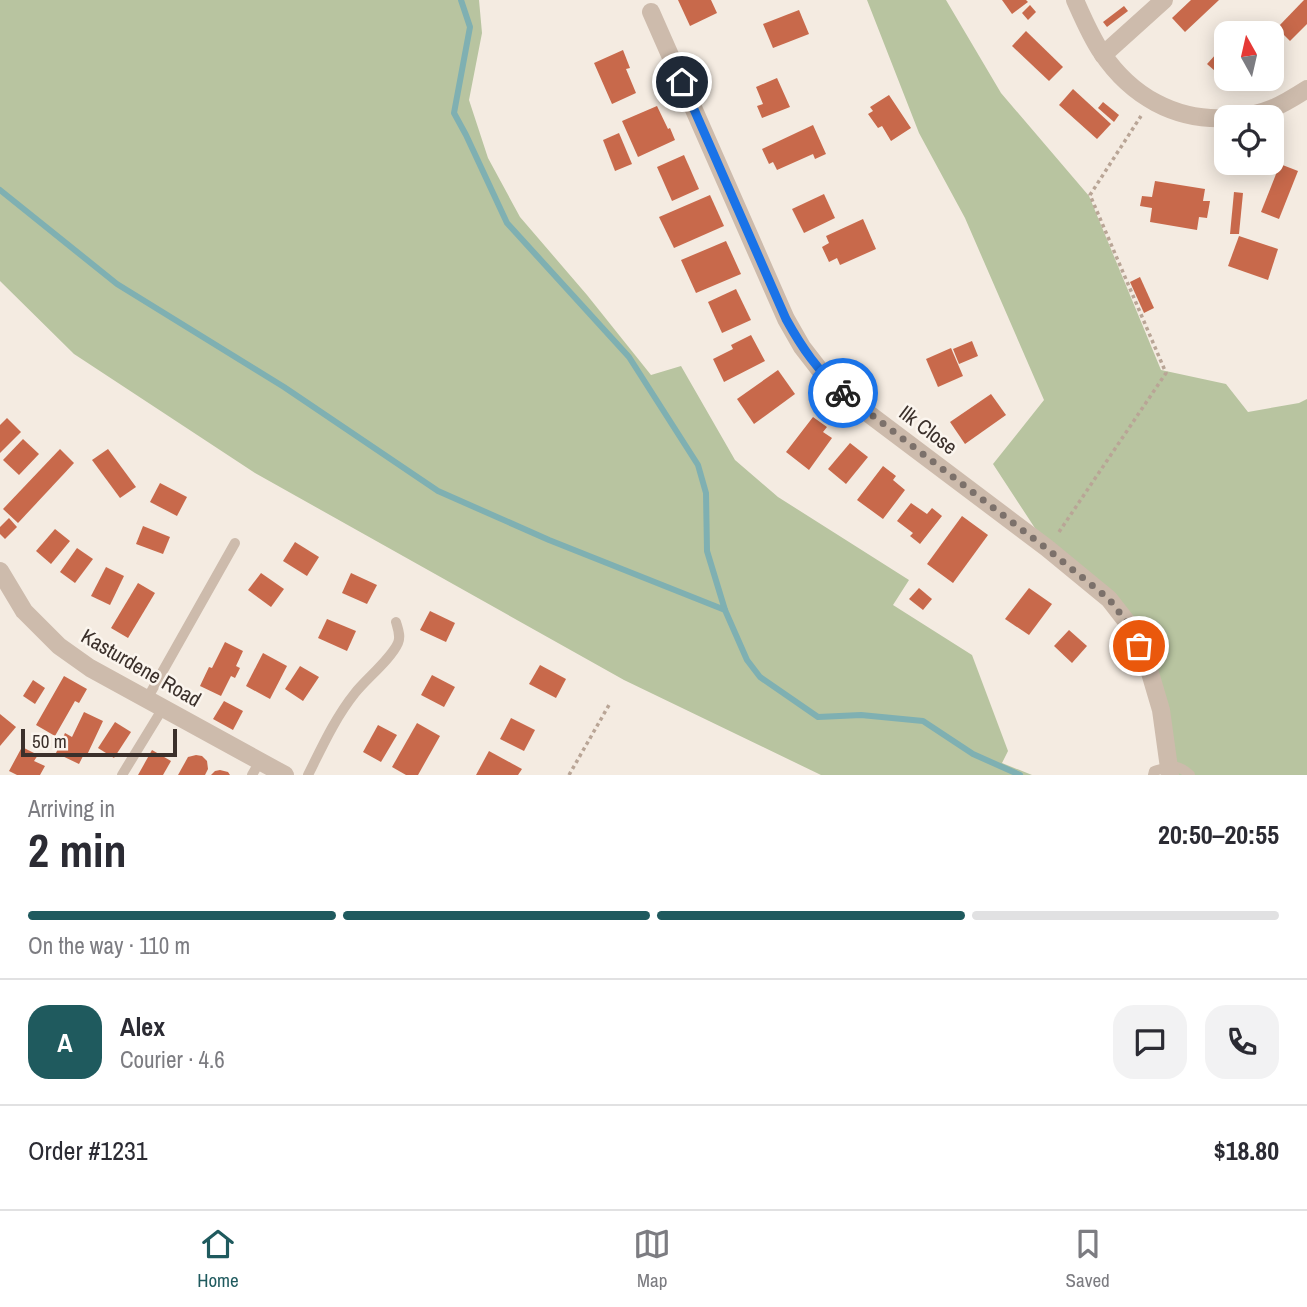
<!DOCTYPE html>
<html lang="en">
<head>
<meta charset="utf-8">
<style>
  body { margin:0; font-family:"Archivo Narrow",sans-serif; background:#f2f2f3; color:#2b2b33; height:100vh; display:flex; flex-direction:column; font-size:26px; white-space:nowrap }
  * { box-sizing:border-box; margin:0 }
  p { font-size:23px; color:#7c7c81 }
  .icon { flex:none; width:38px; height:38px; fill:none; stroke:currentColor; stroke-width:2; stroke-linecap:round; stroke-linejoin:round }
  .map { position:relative; height:775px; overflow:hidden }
  .drawer { display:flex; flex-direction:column; background:#fff; flex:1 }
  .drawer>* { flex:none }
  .needle { width:46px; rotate:352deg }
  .controls { position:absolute; left:1214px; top:21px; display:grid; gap:14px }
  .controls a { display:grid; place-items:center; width:70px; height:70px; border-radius:14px; background:#fff; box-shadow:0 4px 18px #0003; font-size:35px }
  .scale { position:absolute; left:21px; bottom:18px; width:156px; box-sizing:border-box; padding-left:7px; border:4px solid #3b302b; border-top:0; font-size:19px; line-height:24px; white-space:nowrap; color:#3b302b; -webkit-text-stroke:5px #fbf5ee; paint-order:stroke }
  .pin { position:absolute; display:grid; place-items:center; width:60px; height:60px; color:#fff; margin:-30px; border:4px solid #fff; border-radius:50%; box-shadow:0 2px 7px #0007 }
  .courier { position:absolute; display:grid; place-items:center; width:70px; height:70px; margin:-35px; border:5px solid #1a73e8; border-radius:50%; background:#fff; color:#222; box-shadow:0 2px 9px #0007 }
  .summary em { font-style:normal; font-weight:700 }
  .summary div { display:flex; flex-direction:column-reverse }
  .summary { display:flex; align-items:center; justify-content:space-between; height:119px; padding:0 28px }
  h1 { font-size:46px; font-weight:700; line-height:52px }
  .bar { display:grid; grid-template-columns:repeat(4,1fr); gap:10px 7px; align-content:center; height:84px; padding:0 28px }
  .bar i { height:9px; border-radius:5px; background:#e1e1e2 }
  .bar .on { background:#1f5a5e }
  .bar p { grid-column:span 4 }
  .line { display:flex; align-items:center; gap:18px; padding:0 28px; border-top:2px solid #e1e1e2 }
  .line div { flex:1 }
  .round { display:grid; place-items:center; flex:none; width:74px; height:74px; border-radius:21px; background:#f2f2f3 }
  .tab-bar { display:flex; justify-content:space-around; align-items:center; height:98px; border-top:2px solid #e1e1e2; background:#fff; font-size:19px; color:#7c7c81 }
  .tab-bar a { display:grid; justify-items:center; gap:4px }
  .tab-bar .on { color:#1f5a5e }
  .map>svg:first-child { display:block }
  .green { fill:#b8c4a0 }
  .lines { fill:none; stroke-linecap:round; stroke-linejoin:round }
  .stream { stroke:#7fb0b2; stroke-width:6 }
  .building { fill:#c8694b }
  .path { stroke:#b9a596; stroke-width:3.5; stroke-dasharray:3.5 3.5; stroke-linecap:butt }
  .lane { stroke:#cdbbac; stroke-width:10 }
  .street { stroke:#cdbbac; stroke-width:18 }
  .done { stroke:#7c716b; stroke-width:7; stroke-dasharray:0 12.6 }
  .route { stroke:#1a73e8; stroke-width:9 }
  .labels { text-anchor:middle; stroke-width:5; stroke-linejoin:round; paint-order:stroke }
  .street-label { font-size:21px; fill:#3b302b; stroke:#fbf5ee }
</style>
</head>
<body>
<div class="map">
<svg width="1307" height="775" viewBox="0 0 1307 775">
  <rect width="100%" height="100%" fill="#f4ebe1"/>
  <!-- green -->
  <g class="green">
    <polygon points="0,0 479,0 482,33 469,100 488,158 520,217 587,295 651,375 681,366 735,460 778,497 909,580 893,605 972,655 1008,751 1002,763 1032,775 821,775 624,680 255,473 74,354 0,281"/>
    <polygon points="867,0 946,0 1001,93 1089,196 1161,370 1226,384 1248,412 1299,403 1307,399 1307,775 1171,775 1133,627 1046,545 993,464 1044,400 965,218 919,133"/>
  </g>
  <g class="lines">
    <!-- stream -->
    <g class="stream">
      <polyline points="461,0 470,27 454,113 466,135 507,223 629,357 698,465 706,493 707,551 725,610 747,660 760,677 818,717 861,715 923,721 973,754 1020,775"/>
      <polyline points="0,190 117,284 284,387 438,491 549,540 725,610"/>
    </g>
  </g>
  <!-- building -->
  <g class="building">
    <polygon points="678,0 711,0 717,13 690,26"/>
    <polygon points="1002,0 1026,0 1028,2 1012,14"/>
    <polygon points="1191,0 1219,0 1185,32 1172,18"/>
    <polygon points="1304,0 1307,0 1307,24 1290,41 1277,28"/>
    <polygon points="1030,5 1036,12 1028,20 1022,13"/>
    <polygon points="1124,6 1128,11 1107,27 1103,22"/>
    <polygon points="799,10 809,34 773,48 763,24"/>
    <polygon points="1241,25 1251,33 1234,33"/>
    <polygon points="1026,31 1063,67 1049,81 1012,46"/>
    <polygon points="1227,42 1227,74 1223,78 1207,64"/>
    <polygon points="623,50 630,68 626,69 636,93 612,104 594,63"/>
    <polygon points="777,78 790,107 762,118 757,106 763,104 756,87"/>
    <polygon points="1073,89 1111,124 1097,139 1059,105"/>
    <polygon points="889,95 911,128 891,141 882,126 878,128 868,114 873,111 870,107"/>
    <polygon points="1103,102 1119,115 1114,122 1098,108"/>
    <polygon points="657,106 668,129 670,128 675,140 638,157 622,121"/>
    <polygon points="813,125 826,154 815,159 813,154 777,170 773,162 769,164 762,149"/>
    <polygon points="619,133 632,164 615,171 603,140"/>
    <polygon points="684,155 699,189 672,201 657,167"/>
    <polygon points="1280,164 1298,171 1279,219 1261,212"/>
    <polygon points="1155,181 1205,189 1203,201 1210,201 1207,218 1199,217 1197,230 1150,222 1152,208 1140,206 1142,196 1152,197"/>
    <polygon points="1234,192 1243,193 1239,234 1230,234"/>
    <polygon points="824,194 835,218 804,233 792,209"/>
    <polygon points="710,195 724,226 674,248 659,217"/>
    <polygon points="863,219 876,249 840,265 837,258 829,262 822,247 829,243 826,236"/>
    <polygon points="1239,236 1278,249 1268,280 1228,266"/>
    <polygon points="726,241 741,274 696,293 681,260"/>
    <polygon points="1140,277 1154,308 1144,313 1130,282"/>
    <polygon points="736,289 751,320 722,333 708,302"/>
    <polygon points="751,335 765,361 724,382 713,359 733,349 731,345"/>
    <polygon points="972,341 978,356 959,364 953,349"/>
    <polygon points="951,348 963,376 938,387 926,359"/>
    <polygon points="778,370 795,394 754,424 737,399"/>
    <polygon points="991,394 1006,415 965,444 950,422"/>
    <polygon points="813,417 827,427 823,432 832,438 809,470 786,452"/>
    <polygon points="7,418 21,432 0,453 0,425"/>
    <polygon points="23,439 39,454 19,475 3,460"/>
    <polygon points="850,443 868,457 846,484 828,469"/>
    <polygon points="60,449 74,463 18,523 3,509"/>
    <polygon points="108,449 136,487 120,498 92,460"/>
    <polygon points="883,466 896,476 893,480 905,490 883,519 857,500"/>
    <polygon points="160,483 187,497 177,516 150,502"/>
    <polygon points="911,503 927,514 932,508 942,516 920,544 910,536 913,533 897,521"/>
    <polygon points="962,516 988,535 953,583 927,564"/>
    <polygon points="9,518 17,527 5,539 0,534 0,527"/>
    <polygon points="143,526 170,537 163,554 136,544"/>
    <polygon points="55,529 70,541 51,564 36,551"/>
    <polygon points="295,542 319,557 307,576 283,561"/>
    <polygon points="77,548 93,559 75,583 60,572"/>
    <polygon points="106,567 124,576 110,605 91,596"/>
    <polygon points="261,573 284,589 271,607 248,590"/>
    <polygon points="351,573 377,585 367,604 342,593"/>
    <polygon points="138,583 155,593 128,638 111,628"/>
    <polygon points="919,588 932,599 923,610 909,599"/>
    <polygon points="1029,588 1052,604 1029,635 1005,619"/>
    <polygon points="430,611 455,623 446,642 420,630"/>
    <polygon points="327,619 356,631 347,651 318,638"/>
    <polygon points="1069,630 1087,646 1072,663 1054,646"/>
    <polygon points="225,642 243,651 236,666 240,668 235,678 231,676 221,696 200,686 209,667 212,668"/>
    <polygon points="263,653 287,666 270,699 246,686"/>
    <polygon points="540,665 566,679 556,698 529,684"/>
    <polygon points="300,666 319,677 303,701 285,689"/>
    <polygon points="432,675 455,687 444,707 421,695"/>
    <polygon points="64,676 87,689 79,703 75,701 55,736 36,725"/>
    <polygon points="33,680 45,688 35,704 23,696"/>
    <polygon points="224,701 243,711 233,730 213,719"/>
    <polygon points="84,712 103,721 87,755 84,754 79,764 56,753 65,733 72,737"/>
    <polygon points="0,714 16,727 0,746"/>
    <polygon points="511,718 535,730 524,751 500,739"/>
    <polygon points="115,722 131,732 114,758 98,748"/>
    <polygon points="417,723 440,736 418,775 406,775 392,767"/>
    <polygon points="378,725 397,735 381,762 363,752"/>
    <polygon points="22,747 38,755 34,761 45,766 40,775 17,775 9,771"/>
    <polygon points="152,750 171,761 163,775 138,775"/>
    <polygon points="489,751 522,769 518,775 476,775"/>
    <polygon points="196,755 202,756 207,761 208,769 205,775 178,775 188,757"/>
    <polygon points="220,770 228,772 230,775 211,775 215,771"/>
  </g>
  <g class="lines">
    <!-- path -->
    <g class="path">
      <polyline points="1059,532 1166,373 1090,195 1141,116"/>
      <polyline points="569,775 609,705"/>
    </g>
    <!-- lane -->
    <g class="lane">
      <polyline points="147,699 235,543"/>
      <polyline points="122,775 163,708"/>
      <polyline points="252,775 260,761"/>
      <path d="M308 775C322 747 335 718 355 693 366 679 391 659 398 643 401 636 398 629 396 622"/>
      <path d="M1153 775 1154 771C1170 767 1176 762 1190 775"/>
    </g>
    <!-- street -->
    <g class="street">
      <path d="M1075 0C1083 18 1091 37 1102 53 1131 96 1175 121 1227 118"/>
      <polyline points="651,12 786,319 802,347 826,378 857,405 1047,548 1109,599 1130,626 1148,666 1161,710 1170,775"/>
      <polyline points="1103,55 1164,0"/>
      <path d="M1233 117C1263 116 1282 105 1307 89"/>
      <polyline points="0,571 24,611 59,646 90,668 285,775"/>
    </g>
  </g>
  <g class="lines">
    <!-- done -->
    <polyline class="done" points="843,393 1046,548 1109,599 1130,626 1139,646"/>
    <!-- route -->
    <path class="route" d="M682 82 786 319C802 348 818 371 843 393"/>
  </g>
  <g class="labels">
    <!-- street labels -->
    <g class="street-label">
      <text transform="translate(928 430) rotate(37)" y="7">Ilk Close</text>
      <text transform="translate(141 668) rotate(30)" y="7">Kasturdene Road</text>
    </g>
  </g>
</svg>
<div class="controls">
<a><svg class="needle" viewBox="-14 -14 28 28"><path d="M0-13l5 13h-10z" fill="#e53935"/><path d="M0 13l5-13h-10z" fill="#7c7c81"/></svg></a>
<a><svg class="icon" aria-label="locate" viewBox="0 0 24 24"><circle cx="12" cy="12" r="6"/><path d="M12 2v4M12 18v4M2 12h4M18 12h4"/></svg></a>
</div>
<div class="scale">50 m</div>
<div class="pin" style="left:1139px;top:646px;background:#ea580c"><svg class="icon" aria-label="bag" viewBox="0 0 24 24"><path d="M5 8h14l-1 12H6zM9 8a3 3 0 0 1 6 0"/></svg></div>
<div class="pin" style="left:682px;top:82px;background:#1f2937"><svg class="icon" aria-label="home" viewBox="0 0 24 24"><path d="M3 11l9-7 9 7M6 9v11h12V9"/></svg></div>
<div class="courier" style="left:843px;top:393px"><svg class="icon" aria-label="bike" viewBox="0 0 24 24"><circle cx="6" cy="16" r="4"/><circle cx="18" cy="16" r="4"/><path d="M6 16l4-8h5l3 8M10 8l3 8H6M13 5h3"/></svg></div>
</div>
<section class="drawer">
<div class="summary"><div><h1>2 min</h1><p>Arriving in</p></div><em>20:50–20:55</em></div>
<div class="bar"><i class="on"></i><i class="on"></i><i class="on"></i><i></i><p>On the way · 110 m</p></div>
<div class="line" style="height:126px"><b class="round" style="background:#1f5a5e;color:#fff">A</b><div><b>Alex</b><p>Courier · 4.6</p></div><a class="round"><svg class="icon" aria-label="chat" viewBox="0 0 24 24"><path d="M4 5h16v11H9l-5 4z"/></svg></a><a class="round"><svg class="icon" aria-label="phone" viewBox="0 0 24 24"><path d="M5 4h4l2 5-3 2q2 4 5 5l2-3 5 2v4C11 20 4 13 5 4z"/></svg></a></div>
<div class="line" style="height:91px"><div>Order #1231</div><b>$18.80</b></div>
</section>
<nav class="tab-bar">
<a class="on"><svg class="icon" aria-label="home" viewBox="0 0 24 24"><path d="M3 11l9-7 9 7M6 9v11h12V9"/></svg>Home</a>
<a><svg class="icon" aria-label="map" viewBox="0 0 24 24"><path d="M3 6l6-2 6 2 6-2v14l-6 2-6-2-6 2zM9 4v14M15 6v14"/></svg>Map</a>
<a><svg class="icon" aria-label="saved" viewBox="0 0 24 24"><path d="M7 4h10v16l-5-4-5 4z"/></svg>Saved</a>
</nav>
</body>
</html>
